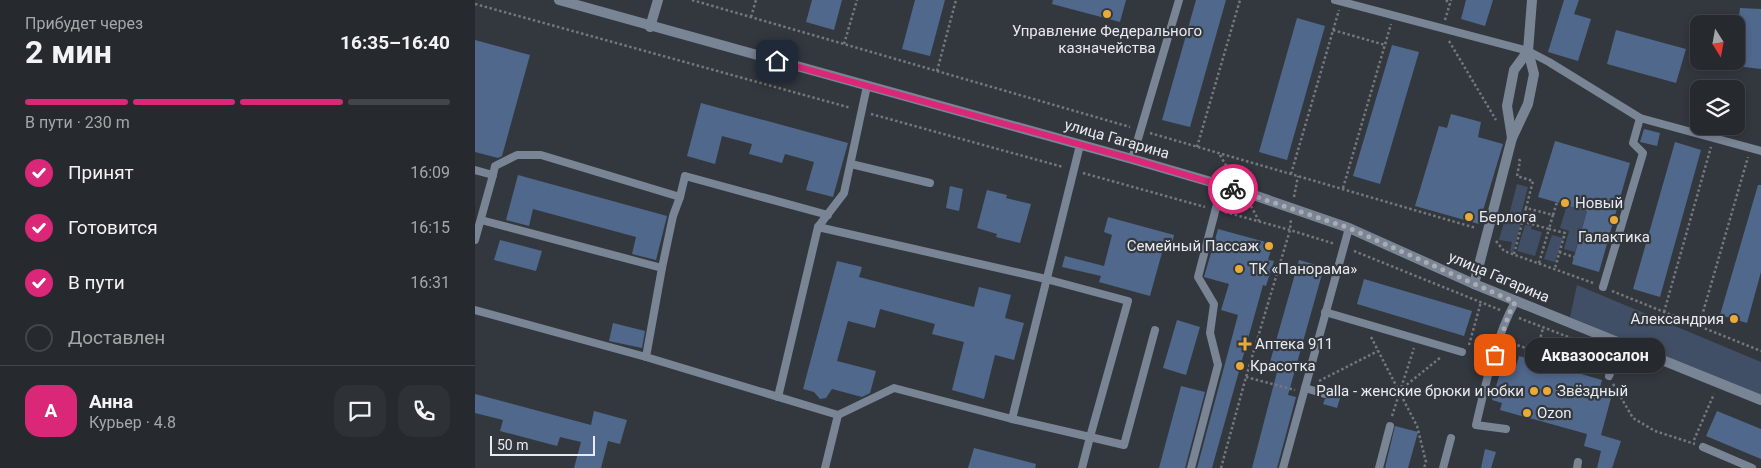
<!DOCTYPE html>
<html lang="ru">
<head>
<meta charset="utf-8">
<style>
  body { margin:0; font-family:Roboto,sans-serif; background:#2e3236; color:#f1f3f6; height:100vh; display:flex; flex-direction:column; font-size:19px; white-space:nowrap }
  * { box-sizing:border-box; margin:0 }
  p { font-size:16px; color:#a4a7aa }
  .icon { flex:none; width:28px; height:28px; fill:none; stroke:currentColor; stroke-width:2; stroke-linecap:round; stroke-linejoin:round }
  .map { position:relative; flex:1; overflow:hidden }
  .details { display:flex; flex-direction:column; background:#262a2e; width:475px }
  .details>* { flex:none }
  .needle { width:32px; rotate:169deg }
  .controls { position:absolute; left:1215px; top:15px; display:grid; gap:10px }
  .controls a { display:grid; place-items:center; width:55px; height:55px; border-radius:10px; background:#262a2e; box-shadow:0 2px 8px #0003,0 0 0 1px #42464a; font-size:25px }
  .scale { position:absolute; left:15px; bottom:12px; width:105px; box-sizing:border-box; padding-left:5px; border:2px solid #e8eaef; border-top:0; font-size:14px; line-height:18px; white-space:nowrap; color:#e8eaef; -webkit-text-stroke:4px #33383e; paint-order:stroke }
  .pin { position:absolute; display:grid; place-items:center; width:42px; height:42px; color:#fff; margin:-21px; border-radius:10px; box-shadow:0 2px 8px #0006 }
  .courier { position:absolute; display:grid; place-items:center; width:50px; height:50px; margin:-25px; border:4px solid #db2777; border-radius:50%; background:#fff; color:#222; box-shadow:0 1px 6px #0007 }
  .bubble { position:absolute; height:35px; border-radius:15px; background:#262a2e; box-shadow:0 2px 8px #0003,0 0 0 1px #42464a; font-size:16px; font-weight:700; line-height:35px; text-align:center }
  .headline em { font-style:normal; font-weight:700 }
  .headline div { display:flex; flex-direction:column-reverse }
  .headline { display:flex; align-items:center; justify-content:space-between; height:85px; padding:0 25px }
  h1 { font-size:32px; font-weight:700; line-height:38px }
  .bar { display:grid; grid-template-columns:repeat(4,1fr); gap:8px 5px; align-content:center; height:60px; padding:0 25px }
  .bar i { height:6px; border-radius:4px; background:#42464a }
  .bar .selected { background:#db2777 }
  .bar p { grid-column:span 4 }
  .line { display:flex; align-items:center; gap:12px; padding:0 25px; border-top:1px solid #42464a }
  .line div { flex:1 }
  .round { display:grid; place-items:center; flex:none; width:52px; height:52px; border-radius:15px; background:#2e3236 }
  ol { padding:0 25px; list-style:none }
  li { display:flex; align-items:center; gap:15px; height:55px }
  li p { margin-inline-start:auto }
  li .icon { padding:5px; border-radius:50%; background:#db2777; color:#fff; stroke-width:4 }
  li:last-child { color:#a4a7aa }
  li i { width:28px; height:28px; border:2px solid #42464a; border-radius:50% }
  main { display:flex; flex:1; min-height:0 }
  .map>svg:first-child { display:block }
  .green { fill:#404f66 }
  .building { fill:#50688c }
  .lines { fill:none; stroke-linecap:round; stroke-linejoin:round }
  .path { stroke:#74787d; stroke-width:2.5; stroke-dasharray:2.5 2.5; stroke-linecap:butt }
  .service { stroke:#798495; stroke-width:8 }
  .minor { stroke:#798495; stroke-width:10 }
  .tertiary { stroke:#798495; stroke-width:10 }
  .done { stroke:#a9acb1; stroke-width:5; stroke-dasharray:0 9 }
  .route { stroke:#db2777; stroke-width:6 }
  .poi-dot { fill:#e9aa38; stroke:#33383e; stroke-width:2 }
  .labels { text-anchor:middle; stroke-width:4.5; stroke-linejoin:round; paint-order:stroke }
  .poi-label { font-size:15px; fill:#e8eaef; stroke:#33383e; text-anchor:start }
  .street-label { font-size:15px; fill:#e8eaef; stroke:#33383e }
</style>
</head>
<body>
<main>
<section class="details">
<div class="headline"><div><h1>2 мин</h1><p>Прибудет через</p></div><em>16:35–16:40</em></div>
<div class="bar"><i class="selected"></i><i class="selected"></i><i class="selected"></i><i></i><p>В пути · 230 m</p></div>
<ol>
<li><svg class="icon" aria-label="check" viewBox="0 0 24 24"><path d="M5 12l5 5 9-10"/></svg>Принят<p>16:09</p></li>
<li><svg class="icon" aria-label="check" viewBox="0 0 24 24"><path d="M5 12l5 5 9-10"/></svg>Готовится<p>16:15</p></li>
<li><svg class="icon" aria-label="check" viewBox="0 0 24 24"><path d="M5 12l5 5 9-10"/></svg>В пути<p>16:31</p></li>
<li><i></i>Доставлен</li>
</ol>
<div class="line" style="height:90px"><b class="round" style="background:#db2777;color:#fff">А</b><div><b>Анна</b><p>Курьер · 4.8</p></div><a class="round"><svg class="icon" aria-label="chat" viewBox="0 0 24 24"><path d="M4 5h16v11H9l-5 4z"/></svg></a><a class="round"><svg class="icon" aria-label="phone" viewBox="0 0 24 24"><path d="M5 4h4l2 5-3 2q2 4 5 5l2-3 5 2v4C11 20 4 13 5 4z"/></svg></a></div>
</section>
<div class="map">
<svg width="1286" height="468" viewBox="0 0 1286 468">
  <rect width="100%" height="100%" fill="#33383e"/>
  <!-- green -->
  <g class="green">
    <polygon points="1042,184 1053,187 1045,218 1034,215"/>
    <polygon points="1092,205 1112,211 1100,252 1089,249 1094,231 1085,228"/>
    <polygon points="1030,219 1046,223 1038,252 1035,251 1037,242 1024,240"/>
    <polygon points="1050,225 1057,226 1056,229 1067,232 1060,256 1042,251"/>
    <polygon points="1077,235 1088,238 1080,262 1069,259"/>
    <polygon points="1102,285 1286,362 1286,396 1095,317"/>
  </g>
  <!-- building -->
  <g class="building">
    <polygon points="337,0 367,0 359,30 331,22"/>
    <polygon points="440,0 470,0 455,56 427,49"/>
    <polygon points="578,0 651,0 645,22 577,4"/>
    <polygon points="721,0 751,0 715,127 687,120"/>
    <polygon points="991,0 1018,0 1010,26 986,19"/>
    <polygon points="1089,0 1104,0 1099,14 1116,19 1103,61 1073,52"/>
    <polygon points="1265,8 1286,9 1286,69 1261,66 1261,44"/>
    <polygon points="822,18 850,26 812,160 784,152"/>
    <polygon points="1141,30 1211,49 1201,83 1132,64"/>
    <polygon points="0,40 55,55 27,156 23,158 0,152"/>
    <polygon points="917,45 944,52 905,184 878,176"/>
    <polygon points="226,103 373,143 358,197 331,190 339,162 310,154 307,163 274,154 277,144 247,136 240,164 212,156"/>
    <polygon points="976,114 1006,122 1003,137 1028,144 1004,224 940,206 964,126 972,128"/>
    <polygon points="1169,129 1185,133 1182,146 1165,142"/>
    <polygon points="1080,141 1155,163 1124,272 1097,264 1112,211 1063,197"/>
    <polygon points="1200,142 1226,150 1185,297 1158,289"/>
    <polygon points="43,175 192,216 181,260 157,254 161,237 58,209 54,226 31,220"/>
    <polygon points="1283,185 1286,185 1286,272 1272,323 1245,315"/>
    <polygon points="475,186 488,189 484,211 471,208"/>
    <polygon points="512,190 532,195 531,198 556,204 545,243 521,237 522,234 502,228"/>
    <polygon points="633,217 699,235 695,251 688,249 675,296 624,282 626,276 587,267 590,256 629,266 637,235 629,232"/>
    <polygon points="743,229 798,244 793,260 799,261 791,286 788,285 737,468 722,468 763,315 746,310 754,284 729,277"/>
    <polygon points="25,240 67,251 61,271 19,260"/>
    <polygon points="824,260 849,267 813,395 821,397 802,468 777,468 802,372 793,369"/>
    <polygon points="362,261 387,267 384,277 499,307 504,287 536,295 530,318 549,323 539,360 520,355 509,399 477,390 489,342 457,334 460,324 405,309 400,328 373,321 362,361 401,371 395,393 387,397 357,389 351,398 345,399 339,392 328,389"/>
    <polygon points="889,279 997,311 989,336 882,304"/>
    <polygon points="702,320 725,327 711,375 688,368"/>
    <polygon points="138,323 170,331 167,348 134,341"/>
    <polygon points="1044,356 1127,380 1123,395 1136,398 1126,435 1146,441 1137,468 1122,468 1126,451 1109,446 1112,434 1025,410 1027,403 1017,400 1027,366 1040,370"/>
    <polygon points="706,386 730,392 710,468 684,468"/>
    <polygon points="854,387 867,392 862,408 848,404 850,399 855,396"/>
    <polygon points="0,394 116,425 119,411 152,420 145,444 133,441 126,468 99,468 106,442 85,437 82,446 25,431 28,420 0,413"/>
    <polygon points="1242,411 1286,429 1286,459 1231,436"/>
    <polygon points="920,426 943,432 933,468 910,468"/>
    <polygon points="499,448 561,464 560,468 493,468"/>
    <polygon points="1010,449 1021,452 1016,468 1006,468"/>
  </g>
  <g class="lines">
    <!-- path -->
    <g class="path">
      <polyline points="217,0 655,127"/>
      <polyline points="971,0 975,4"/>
      <polyline points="0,4 376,108"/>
      <polyline points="276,17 281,0"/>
      <polyline points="970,20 976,0"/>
      <polyline points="858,30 910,45"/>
      <polyline points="974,41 1021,120"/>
      <polyline points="369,44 382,0"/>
      <polyline points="462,71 481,0"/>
      <polyline points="396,114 588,167"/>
      <polyline points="675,133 1001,228"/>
      <polyline points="722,147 765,0"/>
      <polyline points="745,155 757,176"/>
      <polyline points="608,173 730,207"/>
      <polyline points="816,174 864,10"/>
      <polyline points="868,188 916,24"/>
      <polyline points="819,197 823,176"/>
      <polyline points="776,206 784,221"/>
      <polyline points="750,212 815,230 860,244"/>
      <polyline points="1078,215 1082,202"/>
      <polyline points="1028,216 1074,229 1078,215 1051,208 1058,181 1042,176 1045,161 1044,159"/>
      <polyline points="1021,241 1029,251 1118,283"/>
      <polyline points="879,251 1025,310"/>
      <polyline points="1084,252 1099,257"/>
      <polyline points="1039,254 1051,208"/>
      <polyline points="1064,263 1074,229 1090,233 1080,268"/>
      <polyline points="1137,291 1286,351"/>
      <polyline points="1189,312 1236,147"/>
      <polyline points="1044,318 1109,343"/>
      <polyline points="1224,326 1273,157"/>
      <polyline points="896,337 942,426 951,462 949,468"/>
      <polyline points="1033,342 1125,373"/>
      <polyline points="994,345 1006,302"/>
      <polyline points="1059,361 1068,328"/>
      <polyline points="1105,374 1114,345"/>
      <polyline points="771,377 820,390"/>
      <polyline points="844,381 903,351"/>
      <polyline points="1138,384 1158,418 1180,431 1220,444"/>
      <polyline points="924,391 966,357"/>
      <polyline points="917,416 939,348"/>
      <polyline points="1219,440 1239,394"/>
      <polyline points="746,468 771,377 815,230 816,219"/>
    </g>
    <!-- service -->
    <g class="service">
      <polyline points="860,0 1053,51 1074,62 1165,118 1286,151"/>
      <polyline points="657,159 704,0"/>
      <polyline points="376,164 455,183"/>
      <polyline points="0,170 18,175 0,240"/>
      <polyline points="18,175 20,166 42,155 66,155 205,197 210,176 353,215"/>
      <polyline points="6,220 187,268 198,216 205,197"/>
      <polyline points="343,227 571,279 653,301 615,437 649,445 680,330"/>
      <polyline points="1128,287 1168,153 1158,143 1165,118"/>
      <polyline points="0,310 171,357 363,415"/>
      <polyline points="850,312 987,352"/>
      <polyline points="171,357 187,268"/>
      <polyline points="1134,376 1147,343"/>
      <polyline points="830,388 850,394"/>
      <polyline points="303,397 343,227 369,193 392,86"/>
      <polyline points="537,419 615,437 607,468"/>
      <path d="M1031 429 1001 425C1010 386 1021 336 1040 302"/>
      <polyline points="1228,447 1277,468"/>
      <polyline points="350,468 363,415 419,388 537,419 605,145"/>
      <polyline points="716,468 743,365 735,333 739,304 723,277 747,185"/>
      <polyline points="808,468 874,228"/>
      <polyline points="904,468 915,426"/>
      <polyline points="968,468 976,438"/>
      <polyline points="1102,468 1103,462"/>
    </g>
    <!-- minor -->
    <g class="minor">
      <polyline points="1037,138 1032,106 1039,70 1053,51"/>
      <polyline points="999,284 1037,138 1053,104 1059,74 1053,51 1057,0"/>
    </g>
    <!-- tertiary -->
    <g class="tertiary">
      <polyline points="84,0 657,159 767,191 874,228 999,284 1286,400"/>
      <polyline points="175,27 183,0"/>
    </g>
  </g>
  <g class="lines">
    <!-- done -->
    <polyline class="done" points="758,189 874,228 1040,302 1034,314 1020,355"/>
    <!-- route -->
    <polyline class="route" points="302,61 657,159 758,189"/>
  </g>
  <!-- markers -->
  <g class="poi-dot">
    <circle cx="632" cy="14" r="5"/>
    <circle cx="1090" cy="203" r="5"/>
    <circle cx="994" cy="217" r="5"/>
    <circle cx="1139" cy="220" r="5"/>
    <circle cx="794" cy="246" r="5"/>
    <circle cx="764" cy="269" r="5"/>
    <circle cx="1259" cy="319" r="5"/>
    <path d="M767.5 336.5h5v5h5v5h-5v5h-5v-5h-5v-5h5z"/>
    <circle cx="765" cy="366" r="5"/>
    <circle cx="1059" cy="391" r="5"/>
    <circle cx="1072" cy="391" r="5"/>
    <circle cx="1052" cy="413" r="5"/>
  </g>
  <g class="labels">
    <!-- poi labels -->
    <g class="poi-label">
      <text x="632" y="36" text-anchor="middle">Управление Федерального<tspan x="632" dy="17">казначейства</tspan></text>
      <text x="1100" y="208">Новый</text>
      <text x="1004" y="222">Берлога</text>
      <text x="1139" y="242" text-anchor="middle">Галактика</text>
      <text x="784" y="251" text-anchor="end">Семейный Пассаж</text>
      <text x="774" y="274">ТК «Панорама»</text>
      <text x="1249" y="324" text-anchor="end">Александрия</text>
      <text x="780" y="349">Аптека 911</text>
      <text x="775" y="371">Красотка</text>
      <text x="1049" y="396" text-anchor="end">Palla - женские брюки и юбки</text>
      <text x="1082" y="396">Звёздный</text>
      <text x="1062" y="418">Ozon</text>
    </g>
    <!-- street labels -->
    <g class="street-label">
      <text transform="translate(642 139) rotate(16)" y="5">улица Гагарина</text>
      <text transform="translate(1024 277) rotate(23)" y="5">улица Гагарина</text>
    </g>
  </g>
</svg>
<div class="controls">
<a><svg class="needle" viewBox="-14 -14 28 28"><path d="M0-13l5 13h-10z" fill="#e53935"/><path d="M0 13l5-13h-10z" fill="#a4a7aa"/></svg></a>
<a><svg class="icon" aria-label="layers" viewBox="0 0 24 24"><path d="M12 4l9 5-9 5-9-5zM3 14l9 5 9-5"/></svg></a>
</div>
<div class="scale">50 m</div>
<div class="pin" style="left:1020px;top:355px;background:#ea580c"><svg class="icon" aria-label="bag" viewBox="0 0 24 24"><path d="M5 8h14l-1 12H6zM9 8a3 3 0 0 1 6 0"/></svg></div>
<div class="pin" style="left:302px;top:61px;background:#1f2937"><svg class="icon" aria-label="home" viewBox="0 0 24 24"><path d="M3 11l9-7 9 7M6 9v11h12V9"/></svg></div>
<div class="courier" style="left:758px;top:189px"><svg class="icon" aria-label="bike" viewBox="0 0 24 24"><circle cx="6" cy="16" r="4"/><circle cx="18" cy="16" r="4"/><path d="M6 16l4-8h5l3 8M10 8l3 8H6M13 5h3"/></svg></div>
<div class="bubble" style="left:1050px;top:338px;width:140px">Аквазоосалон</div>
</div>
</main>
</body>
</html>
